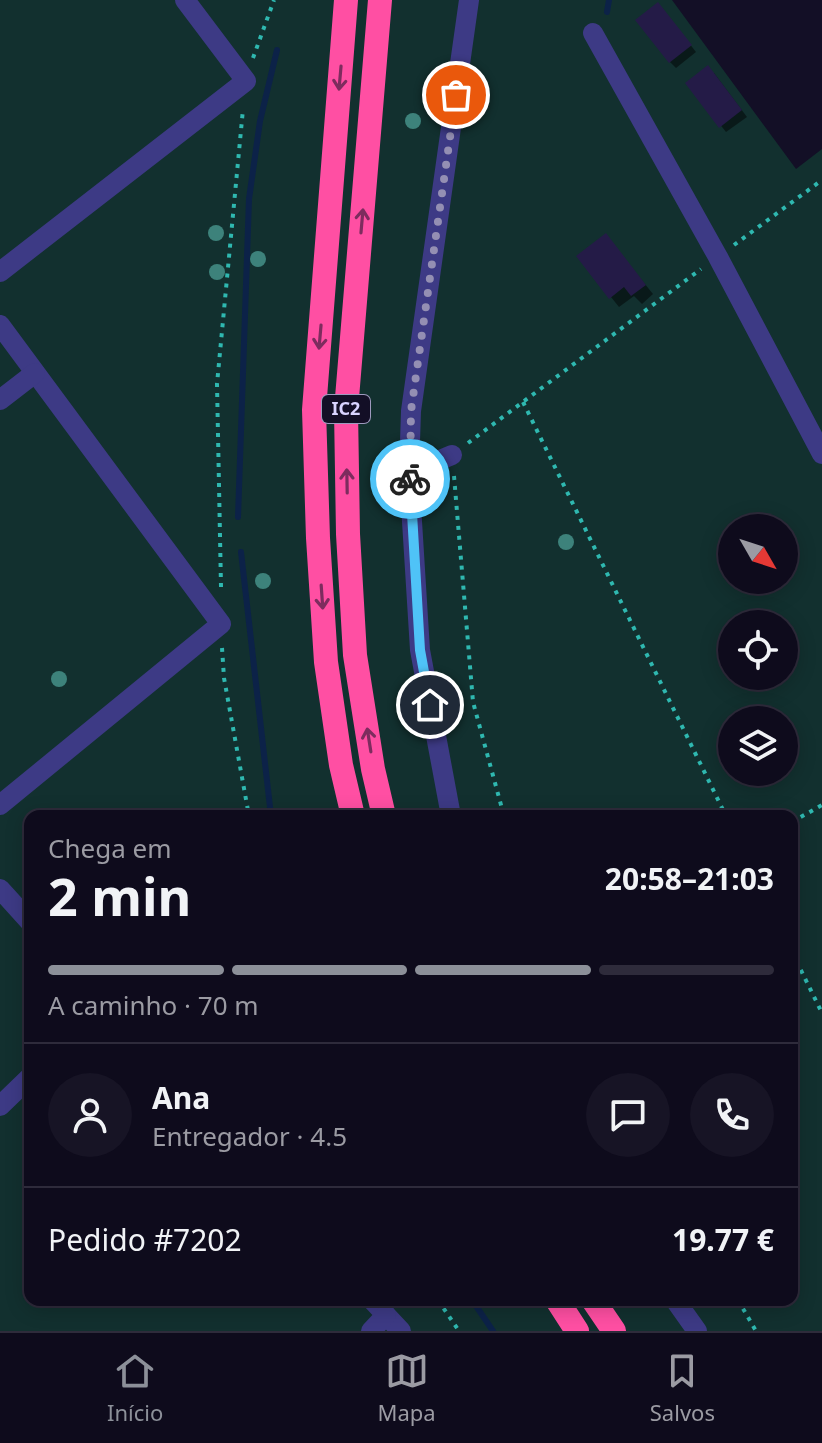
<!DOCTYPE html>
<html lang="pt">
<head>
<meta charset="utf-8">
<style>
  body { margin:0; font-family:"Noto Sans",sans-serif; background:#171425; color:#f1f3f6; height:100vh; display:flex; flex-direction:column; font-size:30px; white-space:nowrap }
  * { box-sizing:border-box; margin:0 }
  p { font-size:26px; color:#9b9ba3 }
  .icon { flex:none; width:44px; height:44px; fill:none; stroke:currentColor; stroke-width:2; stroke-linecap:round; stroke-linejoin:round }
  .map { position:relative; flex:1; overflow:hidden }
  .panel { position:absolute; left:24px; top:810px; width:774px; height:496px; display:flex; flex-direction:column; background:#0e0b1c; border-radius:16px; box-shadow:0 4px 20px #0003,0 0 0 2px #2e2b3b }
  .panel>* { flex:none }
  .needle { width:52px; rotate:129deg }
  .buttons { position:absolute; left:718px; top:514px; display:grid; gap:16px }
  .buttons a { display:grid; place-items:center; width:80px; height:80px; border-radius:50%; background:#0e0b1c; box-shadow:0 4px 20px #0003,0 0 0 2px #2e2b3b; font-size:40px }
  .pin { position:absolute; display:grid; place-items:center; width:68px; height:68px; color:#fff; margin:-34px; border:4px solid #fff; border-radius:50%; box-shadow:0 2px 8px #0007 }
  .courier { position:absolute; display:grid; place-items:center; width:80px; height:80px; margin:-40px; border:6px solid #4fc3f7; border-radius:50%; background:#fff; color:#222; box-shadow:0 2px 10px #0007 }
  .head em { font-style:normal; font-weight:700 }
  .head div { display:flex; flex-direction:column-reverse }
  .head { display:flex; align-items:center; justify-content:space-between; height:136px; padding:0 24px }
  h1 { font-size:52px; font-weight:700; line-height:60px }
  .bar { display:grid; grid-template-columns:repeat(4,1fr); gap:12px 8px; align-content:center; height:96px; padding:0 24px }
  .bar i { height:10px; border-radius:6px; background:#2e2b3b }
  .bar .selected { background:#8c9099 }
  .bar p { grid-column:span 4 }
  .line { display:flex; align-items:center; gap:20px; padding:0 24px; border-top:2px solid #2e2b3b }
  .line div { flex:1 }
  .round { display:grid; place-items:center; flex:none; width:84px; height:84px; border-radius:42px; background:#171425 }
  .menu { display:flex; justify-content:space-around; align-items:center; height:112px; border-top:2px solid #2e2b3b; background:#0e0b1c; font-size:22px; color:#9b9ba3 }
  .menu a { display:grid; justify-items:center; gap:4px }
  .menu .selected { color:#8c9099 }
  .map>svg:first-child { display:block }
  .green { fill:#12302f; fill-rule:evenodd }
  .shadow { fill:#0007 }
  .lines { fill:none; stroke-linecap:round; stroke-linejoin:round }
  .stream { stroke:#0c2248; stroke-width:6 }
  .building { fill:#241b47 }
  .path { stroke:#2fb8b0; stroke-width:4; stroke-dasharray:4 6; stroke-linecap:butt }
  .minor { stroke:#3d3a85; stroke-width:20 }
  .highway { stroke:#ff4fa3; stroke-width:24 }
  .tree { fill:#3d827b }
  .oneway { stroke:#7d2c5e }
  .done { stroke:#948fb3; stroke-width:8; stroke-dasharray:0 14.4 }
  .route { stroke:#4fc3f7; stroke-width:10 }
  .labels { text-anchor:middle; stroke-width:6; stroke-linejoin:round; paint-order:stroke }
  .shield { fill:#130f26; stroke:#9e99be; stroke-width:2 }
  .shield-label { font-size:18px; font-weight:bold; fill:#d9d4ff }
</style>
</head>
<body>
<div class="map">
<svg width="822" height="1331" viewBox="0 0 822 1331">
  <rect width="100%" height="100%" fill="#130f26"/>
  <!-- green -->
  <path class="green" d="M0 0H672L796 169 822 149V1331H0ZM732 528H784V580H732ZM732 624H784V676H732ZM732 720H784V772H732ZM30 816H792V1300H30Z"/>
  <!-- shadow -->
  <g class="shadow">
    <polygon points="663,10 696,52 676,68 670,62"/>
    <polygon points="714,73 747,117 726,132 688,84"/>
    <polygon points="606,236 653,294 642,304 634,296 619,307 579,257"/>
  </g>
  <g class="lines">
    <!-- stream -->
    <g class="stream">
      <polyline points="607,12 609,0"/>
      <polyline points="238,517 249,199 260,121 277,50"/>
      <polyline points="241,552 271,816"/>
      <polyline points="472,1300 493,1331"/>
    </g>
  </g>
  <!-- building -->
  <g class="building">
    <polygon points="658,2 692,45 669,63 635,20"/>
    <polygon points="708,65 742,110 719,128 685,83"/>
    <polygon points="606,233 646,285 631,296 624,287 609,299 576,256"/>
  </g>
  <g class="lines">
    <!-- path -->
    <g class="path">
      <polyline points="253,58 274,0"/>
      <polyline points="734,245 822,180"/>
      <polyline points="523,402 726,816"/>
      <polyline points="468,443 701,269"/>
      <polyline points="454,476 473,702 504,816"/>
      <polyline points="221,587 217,384 243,109"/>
      <polyline points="222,648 224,678 249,816"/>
      <polyline points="792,822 822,805"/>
      <polyline points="792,952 822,1013"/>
      <polyline points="438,1300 459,1331"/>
      <polyline points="738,1300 756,1331"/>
    </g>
    <!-- minor -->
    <g class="minor">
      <polyline points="593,33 718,257 822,454"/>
      <polyline points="0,272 246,81 185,0"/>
      <polyline points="0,325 221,624 0,805"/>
      <polyline points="0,400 35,373"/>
      <polyline points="409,473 452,455"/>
      <polyline points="451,816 420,650 409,473 411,411 469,0"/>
      <polyline points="0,889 30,922"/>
      <polyline points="0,1106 30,1077"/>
      <polyline points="372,1300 401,1331"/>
      <polyline points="675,1300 697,1331"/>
      <polyline points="371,1331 386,1315"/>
    </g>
    <!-- highway -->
    <g class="highway">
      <polyline points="346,0 314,410 318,538 326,662 341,765 353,816"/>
      <polyline points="380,0 346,410 348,534 355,655 373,769 384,816"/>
      <polyline points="557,1300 577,1331"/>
      <polyline points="593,1300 614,1331"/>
    </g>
  </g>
  <!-- trees -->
  <g class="tree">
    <circle cx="413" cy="121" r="8"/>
    <circle cx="216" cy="233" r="8"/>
    <circle cx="258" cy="259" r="8"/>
    <circle cx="217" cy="272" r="8"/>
    <circle cx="566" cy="542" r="8"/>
    <circle cx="263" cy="581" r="8"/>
    <circle cx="59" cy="679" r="8"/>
  </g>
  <!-- one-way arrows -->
  <defs><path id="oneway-shaft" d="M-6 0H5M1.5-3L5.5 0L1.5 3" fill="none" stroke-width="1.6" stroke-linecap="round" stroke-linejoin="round" transform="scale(2)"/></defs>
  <g class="oneway">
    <use href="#oneway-shaft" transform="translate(340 78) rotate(95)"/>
    <use href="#oneway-shaft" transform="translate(362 221) rotate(-85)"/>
    <use href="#oneway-shaft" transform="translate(320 337) rotate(95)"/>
    <use href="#oneway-shaft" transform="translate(347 481) rotate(-91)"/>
    <use href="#oneway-shaft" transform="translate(322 597) rotate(86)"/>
    <use href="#oneway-shaft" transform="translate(369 740) rotate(-99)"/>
  </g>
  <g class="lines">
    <!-- done -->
    <polyline class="done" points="410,479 411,411 456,95"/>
    <!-- route -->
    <polyline class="route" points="410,479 420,650 430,705"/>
  </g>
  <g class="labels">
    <!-- shield labels -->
    <rect class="shield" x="322" y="395" width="48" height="28" rx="6"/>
    <g class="shield-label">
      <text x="346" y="415">IC2</text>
    </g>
  </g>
</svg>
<div class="buttons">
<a><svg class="needle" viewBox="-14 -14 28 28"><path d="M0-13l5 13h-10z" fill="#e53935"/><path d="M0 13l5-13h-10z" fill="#9b9ba3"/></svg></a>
<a><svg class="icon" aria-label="locate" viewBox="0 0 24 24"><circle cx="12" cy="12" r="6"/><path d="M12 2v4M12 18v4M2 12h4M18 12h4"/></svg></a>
<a><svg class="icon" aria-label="layers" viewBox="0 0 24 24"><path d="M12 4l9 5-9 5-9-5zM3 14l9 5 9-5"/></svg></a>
</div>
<div class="pin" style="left:456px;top:95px;background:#ea580c"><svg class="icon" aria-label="bag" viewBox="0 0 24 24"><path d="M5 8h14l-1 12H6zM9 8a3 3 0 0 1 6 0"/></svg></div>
<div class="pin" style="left:430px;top:705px;background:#1f2937"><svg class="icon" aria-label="home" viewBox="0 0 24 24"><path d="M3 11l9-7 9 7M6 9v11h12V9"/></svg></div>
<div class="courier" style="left:410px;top:479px"><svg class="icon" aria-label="bike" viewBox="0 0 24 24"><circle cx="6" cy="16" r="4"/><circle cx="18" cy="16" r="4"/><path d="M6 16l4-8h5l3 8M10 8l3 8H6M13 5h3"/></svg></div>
<section class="panel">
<div class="head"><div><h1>2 min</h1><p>Chega em</p></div><em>20:58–21:03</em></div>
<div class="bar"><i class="selected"></i><i class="selected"></i><i class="selected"></i><i></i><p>A caminho · 70 m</p></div>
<div class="line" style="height:144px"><a class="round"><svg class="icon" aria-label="person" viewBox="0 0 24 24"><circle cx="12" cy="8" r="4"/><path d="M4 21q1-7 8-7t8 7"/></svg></a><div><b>Ana</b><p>Entregador · 4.5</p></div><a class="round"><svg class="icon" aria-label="chat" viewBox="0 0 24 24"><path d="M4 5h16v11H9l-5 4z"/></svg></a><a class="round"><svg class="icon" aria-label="phone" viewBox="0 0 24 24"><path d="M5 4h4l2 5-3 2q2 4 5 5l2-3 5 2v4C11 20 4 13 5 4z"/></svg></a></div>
<div class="line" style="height:104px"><div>Pedido #7202</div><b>19.77 €</b></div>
</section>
</div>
<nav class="menu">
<a class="selected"><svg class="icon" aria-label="home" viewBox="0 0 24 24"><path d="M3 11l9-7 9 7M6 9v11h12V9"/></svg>Início</a>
<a><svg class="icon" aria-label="map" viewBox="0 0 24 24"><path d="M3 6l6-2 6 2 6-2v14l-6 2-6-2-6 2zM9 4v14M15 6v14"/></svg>Mapa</a>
<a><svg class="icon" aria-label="saved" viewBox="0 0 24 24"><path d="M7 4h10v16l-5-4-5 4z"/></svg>Salvos</a>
</nav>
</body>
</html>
